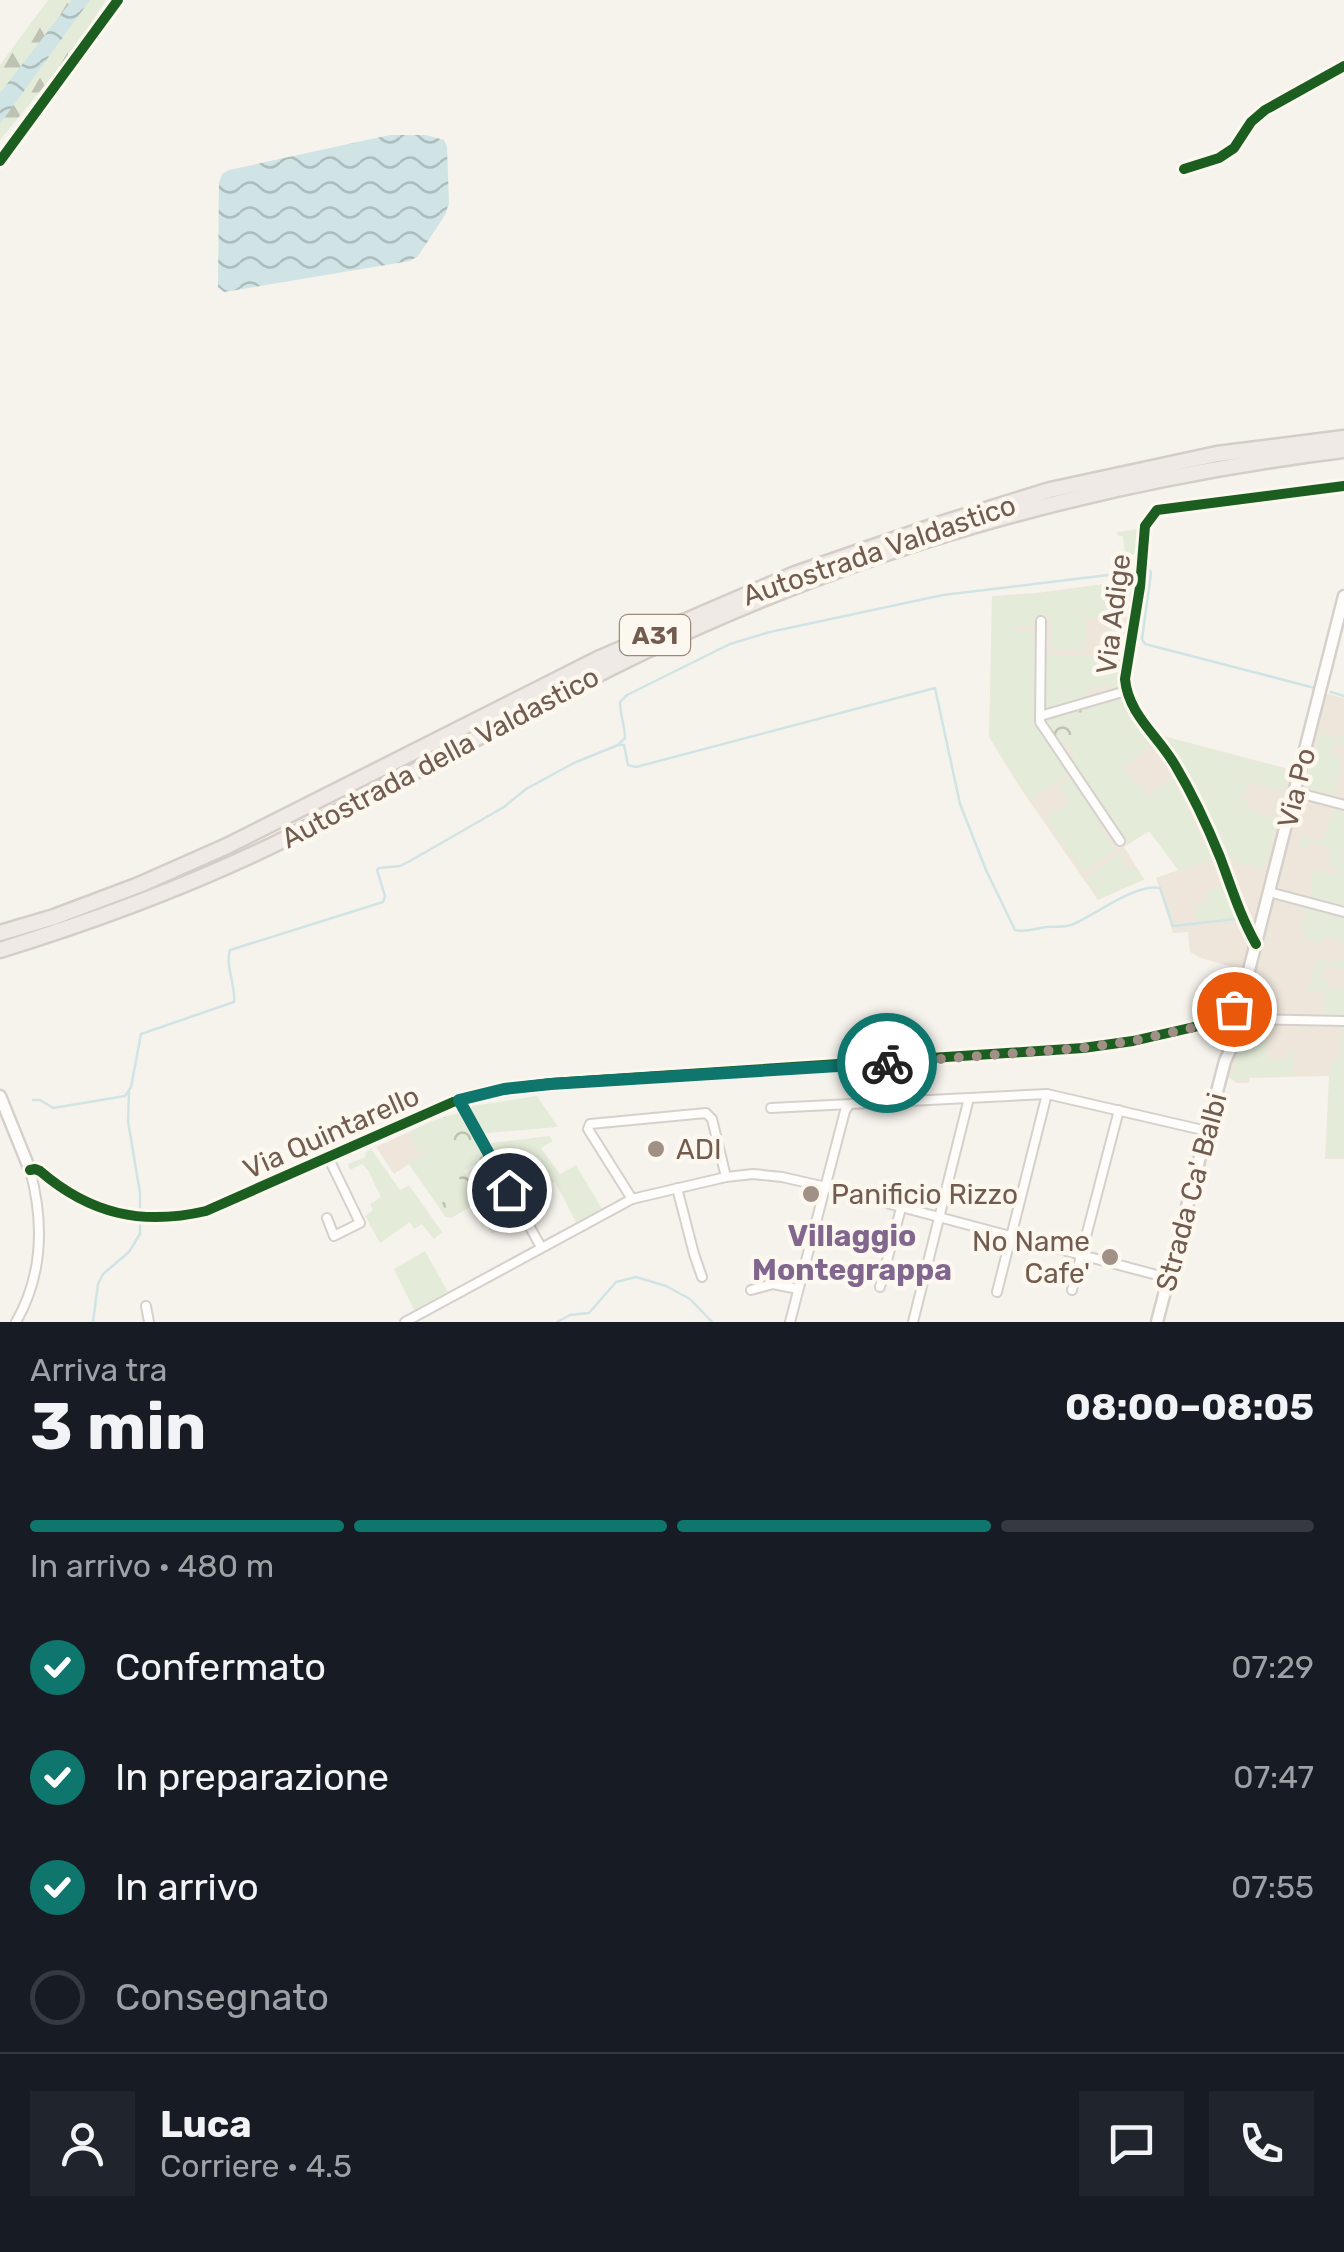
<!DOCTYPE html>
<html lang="it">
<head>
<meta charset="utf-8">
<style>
  body { margin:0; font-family:Rubik,sans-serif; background:#20242c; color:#f1f3f6; height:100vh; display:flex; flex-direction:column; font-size:38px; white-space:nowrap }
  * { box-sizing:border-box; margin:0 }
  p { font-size:32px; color:#9ea1a6 }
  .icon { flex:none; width:55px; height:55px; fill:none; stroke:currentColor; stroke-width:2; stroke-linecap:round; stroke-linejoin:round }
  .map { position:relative; height:1322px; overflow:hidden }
  .panel { display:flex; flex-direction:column; background:#171b24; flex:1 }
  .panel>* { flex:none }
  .pin { position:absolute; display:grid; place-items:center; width:85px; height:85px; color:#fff; margin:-42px; border:5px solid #fff; border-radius:50%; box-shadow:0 2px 10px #0007 }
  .courier { position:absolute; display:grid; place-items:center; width:100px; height:100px; margin:-50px; border:8px solid #0f766e; border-radius:50%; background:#fff; color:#222; box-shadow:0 2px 12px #0007 }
  .head em { font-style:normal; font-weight:700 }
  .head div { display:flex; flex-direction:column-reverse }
  .head { display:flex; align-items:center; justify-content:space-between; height:170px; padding:0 30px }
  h1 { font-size:65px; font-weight:700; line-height:75px }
  .bar { display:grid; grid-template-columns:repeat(4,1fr); gap:15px 10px; align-content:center; height:120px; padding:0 30px }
  .bar i { height:12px; border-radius:8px; background:#363941 }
  .bar .selected { background:#0f766e }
  .bar p { grid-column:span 4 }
  .line { display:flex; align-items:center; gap:25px; padding:0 30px; border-top:2px solid #363941 }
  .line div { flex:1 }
  .round { display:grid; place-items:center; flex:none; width:105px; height:105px; border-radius:0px; background:#20242c }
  ol { padding:0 30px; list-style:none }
  li { display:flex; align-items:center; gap:30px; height:110px }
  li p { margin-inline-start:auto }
  li .icon { padding:10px; border-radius:50%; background:#0f766e; color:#fff; stroke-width:4 }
  li:last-child { color:#9ea1a6 }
  li i { width:55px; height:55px; border:5px solid #363941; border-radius:50% }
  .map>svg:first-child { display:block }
  .residential { fill:#eee6db }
  .green { fill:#e4ecd9 }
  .forest { fill:url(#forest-firs) }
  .park { fill:url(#park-crowns) }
  .water { fill:url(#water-waves) }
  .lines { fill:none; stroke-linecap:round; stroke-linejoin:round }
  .stream { stroke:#d0e4e5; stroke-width:2.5 }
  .street-casing { stroke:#d5d0cb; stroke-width:12 }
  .secondary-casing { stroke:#d6d0cb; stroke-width:15 }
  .highway-casing { stroke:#d5cdc8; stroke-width:19 }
  .street { stroke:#fefdfc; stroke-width:8 }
  .secondary { stroke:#fefdfc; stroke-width:10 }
  .highway { stroke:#f0eae6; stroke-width:14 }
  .cycleway-casing { stroke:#fdf8ef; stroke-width:16 }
  .cycleway { stroke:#1b5e20; stroke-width:10 }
  .done { stroke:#a09086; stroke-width:10; stroke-dasharray:0 18 }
  .route { stroke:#0f766e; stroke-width:12 }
  .poi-dot { fill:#a09086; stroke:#fdf8ef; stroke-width:4 }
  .labels { text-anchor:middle; stroke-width:9; stroke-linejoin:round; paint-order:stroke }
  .shield { fill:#fdf8ef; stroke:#9c8a7f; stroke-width:2.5 }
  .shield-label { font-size:25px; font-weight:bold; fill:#725b4f }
  .street-label { font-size:28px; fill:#725b4f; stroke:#fdf8ef }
  .poi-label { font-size:28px; fill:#725b4f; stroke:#fdf8ef; text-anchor:start }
  .neighbourhood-label { font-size:30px; font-weight:bold; fill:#81678e; stroke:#fdf8ef }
</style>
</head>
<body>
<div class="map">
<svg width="1344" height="1322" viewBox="0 0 1344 1322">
  <defs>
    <pattern id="forest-firs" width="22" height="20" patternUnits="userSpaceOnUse" patternTransform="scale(2.5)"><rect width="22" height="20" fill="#e4ecd9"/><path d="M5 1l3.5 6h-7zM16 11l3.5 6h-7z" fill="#bdc2b2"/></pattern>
    <pattern id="park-crowns" width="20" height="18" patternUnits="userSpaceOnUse" patternTransform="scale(2.5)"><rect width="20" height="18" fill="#e4ecd9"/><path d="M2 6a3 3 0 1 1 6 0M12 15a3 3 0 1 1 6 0" fill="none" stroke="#bdc2b2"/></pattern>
    <pattern id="water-waves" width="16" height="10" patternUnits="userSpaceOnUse" patternTransform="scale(2.5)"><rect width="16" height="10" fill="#d0e4e5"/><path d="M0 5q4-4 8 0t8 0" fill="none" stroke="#adbcbc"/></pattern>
  </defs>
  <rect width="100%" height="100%" fill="#f6f3ed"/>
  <!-- residential -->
  <g class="residential">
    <polygon points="1141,579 1125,679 1130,701 1156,734 1300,772 1320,692 1344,698 1344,1159 1325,1159 1329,1076 1250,1078 1249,1083 1237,1083 1227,1076 1283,843 1249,972 1201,958 1190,952 1188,932 1173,933 1156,878 1178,870 1149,831 1124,847 1144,879 1098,900 1019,786 989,737 992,596 1036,593"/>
    <polygon points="409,1132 419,1152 425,1150 427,1152 394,1174 376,1147"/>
  </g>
  <!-- green -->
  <g class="green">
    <polygon points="1137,529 1142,532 1142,553 1125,555 1123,536 1118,536 1117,532"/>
    <polygon points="1136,580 1130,618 1086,618 1085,650 1051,649 1051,617 1036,617 1036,627 1014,626 1015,631 1035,632 1034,724 1068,774 1030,800 990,737 992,597 1037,594"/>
    <polygon points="1044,655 1123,657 1120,686 1114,689 1111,684 1086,691 1085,698 1046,709 1044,706"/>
    <polygon points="1123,696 1130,712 1154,742 1123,767 1134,784 1138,782 1148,795 1176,776 1190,801 1186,805 1204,846 1210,844 1215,858 1179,871 1149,831 1128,843 1069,757 1102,735 1084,709"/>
    <polygon points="1320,733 1340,738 1342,733 1344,733 1344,746 1334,743 1331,754 1341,757 1339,765 1341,766 1334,795 1305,787"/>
    <polygon points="1164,737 1289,770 1284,789 1282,790 1244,781 1243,784 1247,785 1243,800 1249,802 1247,809 1278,820 1264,868 1227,860 1205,805"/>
    <polygon points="1070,778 1101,820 1097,824 1116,850 1082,872 1046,818 1070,802 1058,786"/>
    <path d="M1333 809 1344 812V845L1341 857 1344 858V907L1311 898C1313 888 1311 879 1313 870L1336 875 1338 869 1330 867V847L1308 841 1305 849 1299 847 1302 836 1323 841 1325 832H1327Z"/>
    <polygon points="1119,854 1130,870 1135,867 1144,880 1100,898 1086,878"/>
    <polygon points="1222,887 1226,888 1237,917 1198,923 1195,908 1210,902 1207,891"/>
    <polygon points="1303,907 1344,917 1344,941 1323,936 1321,943 1305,939 1306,933 1301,931 1306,911 1302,909"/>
    <polygon points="1336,958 1344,961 1344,969 1323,965 1321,979 1328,981 1326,990 1344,988 1344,1017 1326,1016 1324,990 1308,992 1317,959 1334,963"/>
    <polygon points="1276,1026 1277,1029 1251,1030 1251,1037 1264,1037 1265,1053 1268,1053 1269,1059 1290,1058 1289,1045 1292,1045 1294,1076 1249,1077 1248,1081 1231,1078 1240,1048 1250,1028"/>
    <polygon points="1341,1026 1344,1026 1344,1158 1326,1158 1331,1060 1340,1059"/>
    <polygon points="537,1096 558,1127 486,1133 480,1130 469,1111 472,1106"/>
    <polygon points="432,1121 464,1186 438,1206 408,1163 426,1152 425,1150 419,1153 409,1132"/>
    <polygon points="549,1136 553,1141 541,1148 560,1174 576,1165 602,1209 576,1222 555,1182 541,1189 544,1196 526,1206 522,1204 489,1147 491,1143"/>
    <polygon points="371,1149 400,1190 409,1185 442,1232 434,1239 422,1224 414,1229 410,1222 380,1243 365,1216 373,1210 370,1204 381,1197 368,1170 362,1164 350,1170 348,1164 365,1157 366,1152"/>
    <polygon points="505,1199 509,1200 519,1219 492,1234 480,1213"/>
    <polygon points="425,1251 448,1292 414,1310 394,1269"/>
  </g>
  <!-- forest -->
  <polygon class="forest" points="48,0 106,0 76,47 0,140 0,65"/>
  <!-- park -->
  <g class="park">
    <polygon points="1084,709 1102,735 1074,754 1065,741 1059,744 1047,725 1047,721"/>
    <polygon points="458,1113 487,1158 464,1171 481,1201 451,1218 445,1217 438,1206 463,1186 432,1121"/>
  </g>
  <!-- water -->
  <g class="water">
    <polygon points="72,0 90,0 0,124 0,93"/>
    <polygon points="390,135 426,135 444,140 447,147 449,203 445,215 418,256 410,261 224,292 218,287 219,183 222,174 229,170"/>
  </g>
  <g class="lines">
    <!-- stream -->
    <g class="stream">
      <polyline points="1331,692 1344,696"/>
      <path d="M620 745H624L628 765 636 767 935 688 960 804 986 870 1015 930C1027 933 1035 928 1047 927 1055 926 1062 928 1071 925 1096 915 1135 883 1160 888L1173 926 1236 919"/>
      <polyline points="1273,852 1285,805"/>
      <polyline points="129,1092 128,1121 140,1193 140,1212"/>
      <path d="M33 1100H40L53 1108 125 1096 131 1087 141 1034 234 1002C236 985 225 967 230 950L383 902 385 896 377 870 379 868 400 866 410 861 504 807 526 789 574 763 618 745 625 738C625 726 620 715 620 702L627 695 730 644 770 632 943 595 1149 570 1151 573 1142 639 1145 644 1315 688 1290 785"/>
      <polyline points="93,1322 98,1284 103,1274 129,1252 140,1234 140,1220"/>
      <polyline points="557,1322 570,1315 589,1313 616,1282 636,1277 666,1286 690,1299 712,1322"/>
    </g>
    <defs>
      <g id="street">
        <polyline points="1184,169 1219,158 1234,148 1251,122 1265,110 1344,66"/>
        <polyline points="1041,621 1040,722 1120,841"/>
        <polyline points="1040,716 1126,691"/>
        <polyline points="1295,792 1344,805"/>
        <polyline points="1269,892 1344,912"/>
        <path d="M1256 943C1239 916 1231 886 1220 857 1207 825 1192 794 1175 765 1158 736 1128 714 1125 679L1140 587 1145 526 1157 510 1344 486"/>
        <polyline points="1239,1023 1252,1019 1344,1021"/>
        <polyline points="459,1100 541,1247"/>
        <polyline points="771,1108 1047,1094 1207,1131"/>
        <polyline points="677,1188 694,1254 702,1277"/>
        <polyline points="632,1199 588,1129 590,1124 706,1113 712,1119 726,1177"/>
        <polyline points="327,1218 334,1236 360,1223 329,1159"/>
        <polyline points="880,1287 901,1208"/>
        <polyline points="751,1290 773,1284 798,1289"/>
        <polyline points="1072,1290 1119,1110"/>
        <polyline points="997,1292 1047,1094"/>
        <polyline points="146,1306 149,1322"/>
        <path d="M16 1322C43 1275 44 1222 30 1170"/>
        <polyline points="405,1322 632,1199 726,1177 753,1174 782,1177 826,1187 1168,1278"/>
        <polyline points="790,1322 845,1111 849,1105"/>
        <polyline points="913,1322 969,1098"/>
      </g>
      <g id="secondary">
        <polyline points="1245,986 1344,596"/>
        <polyline points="1225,1020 1221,1026 1223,1034 1230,1037 1236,1036 1240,1029 1239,1023 1232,1018 1227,1019"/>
        <path d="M0 1096 30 1170 35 1169 40 1171C90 1214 142 1226 206 1211L453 1102 504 1089 551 1083 1083 1048 1133 1041 1225 1020 1234 1009 1247 980"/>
        <polyline points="1157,1322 1225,1061 1237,1035"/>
      </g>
      <g id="highway">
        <polyline points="0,933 54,917 139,885 227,846 598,659 795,574 937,525 1050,490 1217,454 1344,438"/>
        <path d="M0 950C94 921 186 887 275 844 399 783 518 712 643 652 864 546 1101 480 1344 450"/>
      </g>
    </defs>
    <!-- street casing -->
    <use href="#street" class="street-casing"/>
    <!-- secondary casing -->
    <use href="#secondary" class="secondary-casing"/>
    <!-- highway casing -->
    <use href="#highway" class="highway-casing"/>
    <!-- street -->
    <use href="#street" class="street"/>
    <!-- secondary -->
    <use href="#secondary" class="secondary"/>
    <!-- highway -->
    <use href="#highway" class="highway"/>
    <defs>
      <g id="cycleway">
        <polyline points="0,161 118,0"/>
        <polyline points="1184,169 1219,158 1234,148 1251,122 1265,110 1344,66"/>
        <path d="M1256 944C1240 916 1231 886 1220 857 1207 825 1193 795 1175 765 1158 736 1128 714 1125 679L1140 587 1145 526 1157 510 1344 486"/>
        <path d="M30 1170 35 1169 40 1171C90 1214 142 1226 206 1211L453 1102 504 1089 551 1083 1083 1048 1133 1041 1225 1020"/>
      </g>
    </defs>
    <!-- cycleway casing -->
    <use href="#cycleway" class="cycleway-casing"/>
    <!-- cycleway -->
    <use href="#cycleway" class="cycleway"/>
  </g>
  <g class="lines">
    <!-- done -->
    <polyline class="done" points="887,1063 1083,1048 1133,1041 1214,1023 1227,1019 1234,1009"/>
    <!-- route -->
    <polyline class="route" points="509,1190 459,1100 504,1089 551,1084 887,1063"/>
  </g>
  <!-- markers -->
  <g class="poi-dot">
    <circle cx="656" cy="1149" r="10"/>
    <circle cx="811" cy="1194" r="10"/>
    <circle cx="1110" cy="1257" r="10"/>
  </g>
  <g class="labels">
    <!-- shield labels -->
    <rect class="shield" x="620" y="615" width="70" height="40" rx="8"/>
    <g class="shield-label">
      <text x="655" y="644">A31</text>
    </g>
    <!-- street labels -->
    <g class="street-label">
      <text transform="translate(879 550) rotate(-19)" y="10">Autostrada Valdastico</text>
      <text transform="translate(1113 614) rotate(-83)" y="10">Via Adige</text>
      <text transform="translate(440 757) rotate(-28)" y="10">Autostrada della Valdastico</text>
      <text transform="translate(1296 788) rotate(-76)" y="10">Via Po</text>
      <text transform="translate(331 1132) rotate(-24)" y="10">Via Quintarello</text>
      <text transform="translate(1191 1192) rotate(-75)" y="10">Strada Ca' Balbi</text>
    </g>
    <!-- poi labels -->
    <g class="poi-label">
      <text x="676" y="1159">ADI</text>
      <text x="831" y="1204">Panificio Rizzo</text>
      <text x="1090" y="1251" text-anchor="end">No Name<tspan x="1090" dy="32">Cafe'</tspan></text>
    </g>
    <!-- neighbourhood labels -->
    <g class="neighbourhood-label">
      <text x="852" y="1246">Villaggio<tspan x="852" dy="34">Montegrappa</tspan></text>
    </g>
  </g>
</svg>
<div class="pin" style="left:1234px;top:1009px;background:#ea580c"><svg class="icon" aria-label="bag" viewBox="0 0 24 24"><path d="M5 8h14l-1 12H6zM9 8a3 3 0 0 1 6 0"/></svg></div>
<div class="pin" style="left:509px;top:1190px;background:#1f2937"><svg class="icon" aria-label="home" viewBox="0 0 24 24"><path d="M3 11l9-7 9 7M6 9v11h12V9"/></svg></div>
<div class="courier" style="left:887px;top:1063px"><svg class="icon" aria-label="bike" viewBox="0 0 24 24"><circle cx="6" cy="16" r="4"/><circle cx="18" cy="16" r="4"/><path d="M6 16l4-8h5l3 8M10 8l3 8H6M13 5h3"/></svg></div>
</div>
<section class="panel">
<div class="head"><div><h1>3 min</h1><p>Arriva tra</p></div><em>08:00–08:05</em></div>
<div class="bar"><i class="selected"></i><i class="selected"></i><i class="selected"></i><i></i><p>In arrivo · 480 m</p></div>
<ol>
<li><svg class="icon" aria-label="check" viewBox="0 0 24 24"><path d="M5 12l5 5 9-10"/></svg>Confermato<p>07:29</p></li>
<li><svg class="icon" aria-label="check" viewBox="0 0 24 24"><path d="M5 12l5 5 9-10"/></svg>In preparazione<p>07:47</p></li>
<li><svg class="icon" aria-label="check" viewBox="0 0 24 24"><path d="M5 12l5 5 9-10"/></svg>In arrivo<p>07:55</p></li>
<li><i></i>Consegnato</li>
</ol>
<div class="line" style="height:180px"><a class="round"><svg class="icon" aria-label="person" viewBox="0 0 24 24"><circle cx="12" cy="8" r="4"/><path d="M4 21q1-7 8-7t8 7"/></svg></a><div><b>Luca</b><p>Corriere · 4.5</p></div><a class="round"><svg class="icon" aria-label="chat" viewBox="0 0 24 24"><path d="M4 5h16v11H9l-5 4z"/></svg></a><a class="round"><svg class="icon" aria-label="phone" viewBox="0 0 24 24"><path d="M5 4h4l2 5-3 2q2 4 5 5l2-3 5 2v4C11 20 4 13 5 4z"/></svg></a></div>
</section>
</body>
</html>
